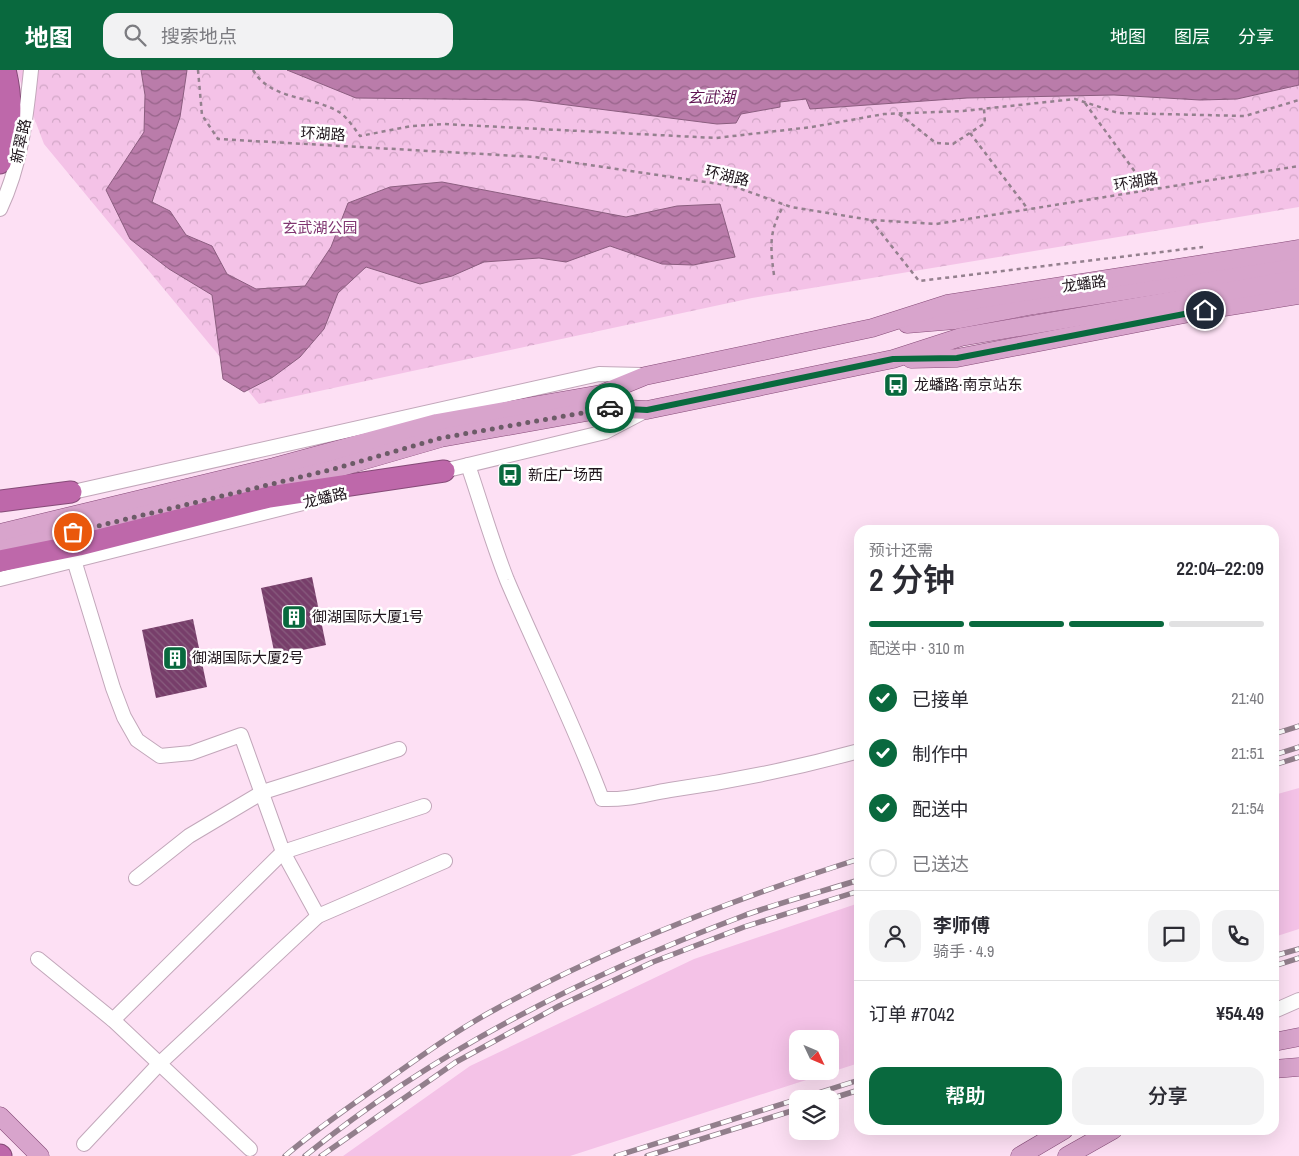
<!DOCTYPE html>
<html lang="zh">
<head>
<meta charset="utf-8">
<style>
  body { margin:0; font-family:"Archivo Narrow","Noto Sans SC",sans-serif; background:#f2f2f3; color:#2b2b33; height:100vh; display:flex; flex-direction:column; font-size:19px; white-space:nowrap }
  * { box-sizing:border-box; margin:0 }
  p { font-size:16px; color:#7c7c81 }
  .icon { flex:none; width:28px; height:28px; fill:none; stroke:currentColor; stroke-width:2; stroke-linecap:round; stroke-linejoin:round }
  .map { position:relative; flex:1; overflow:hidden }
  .side { position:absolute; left:854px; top:455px; width:425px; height:610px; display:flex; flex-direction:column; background:#fff; border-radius:15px; box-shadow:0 5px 20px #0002 }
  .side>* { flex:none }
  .needle { width:32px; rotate:134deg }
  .fabs { position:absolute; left:789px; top:960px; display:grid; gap:10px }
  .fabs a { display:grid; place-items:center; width:50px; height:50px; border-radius:10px; background:#fff; box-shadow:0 5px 20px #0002; font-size:25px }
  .pin { position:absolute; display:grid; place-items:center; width:42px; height:42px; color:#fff; margin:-21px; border:2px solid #fff; border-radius:50%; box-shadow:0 1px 5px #0007 }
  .courier { position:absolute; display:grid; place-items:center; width:50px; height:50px; margin:-25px; border:4px solid #09693e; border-radius:50%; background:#fff; color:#222; box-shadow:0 1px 6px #0007 }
  .overview em { font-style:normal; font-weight:600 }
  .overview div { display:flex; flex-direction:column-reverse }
  .overview { display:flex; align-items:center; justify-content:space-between; height:85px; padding:0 15px }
  h1 { font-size:32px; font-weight:600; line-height:38px }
  .bar { display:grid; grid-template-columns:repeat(4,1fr); gap:8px 5px; align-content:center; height:60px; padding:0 15px }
  .bar i { height:6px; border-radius:4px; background:#e1e1e2 }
  .bar .on { background:#09693e }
  .bar p { grid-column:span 4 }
  .line { display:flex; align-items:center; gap:12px; padding:0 15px; border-top:1px solid #e1e1e2 }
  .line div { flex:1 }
  .round { display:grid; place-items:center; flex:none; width:52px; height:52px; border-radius:15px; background:#f2f2f3 }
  ol { padding:0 15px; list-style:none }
  li { display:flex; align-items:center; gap:15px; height:55px }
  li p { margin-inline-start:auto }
  li .icon { padding:5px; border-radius:50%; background:#09693e; color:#fff; stroke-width:4 }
  li:last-child { color:#7c7c81 }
  li i { width:28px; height:28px; border:2px solid #e1e1e2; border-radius:50% }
  .primary-button { display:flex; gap:10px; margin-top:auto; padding:10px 15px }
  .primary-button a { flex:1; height:58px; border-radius:15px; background:#09693e; color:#fff; font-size:20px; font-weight:600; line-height:58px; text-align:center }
  .primary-button a+a { background:#f2f2f3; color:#2b2b33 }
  header { display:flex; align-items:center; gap:30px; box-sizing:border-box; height:70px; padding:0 25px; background:#09693e; color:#fff }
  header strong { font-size:24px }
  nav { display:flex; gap:28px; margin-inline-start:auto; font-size:18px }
  .search { width:350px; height:45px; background:#f2f2f3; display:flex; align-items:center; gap:12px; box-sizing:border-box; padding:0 18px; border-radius:15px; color:#7c7c81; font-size:19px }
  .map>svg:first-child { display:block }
  .green { fill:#f4c2e7; fill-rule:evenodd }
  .park { fill:url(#park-crowns) }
  .water { fill:url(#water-waves); stroke:#8b5d7f }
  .building { fill:url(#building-back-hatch) }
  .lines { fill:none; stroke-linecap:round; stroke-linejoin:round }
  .minor-casing { stroke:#c2a7ba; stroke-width:16 }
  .major-casing { stroke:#864b78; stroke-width:19 }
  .highway-casing { stroke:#864b78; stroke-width:23 }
  .path { stroke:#94808e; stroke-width:2.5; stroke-dasharray:4 4; stroke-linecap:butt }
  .minor { stroke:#fff; stroke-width:14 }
  .major { stroke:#d8a4cc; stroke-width:18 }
  .highway { stroke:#be68aa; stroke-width:21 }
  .rail-casing { stroke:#927f8c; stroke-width:5.5 }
  .rail { stroke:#fff; stroke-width:4; stroke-dasharray:11; stroke-linecap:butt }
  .done { stroke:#6c5b67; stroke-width:5; stroke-dasharray:0 9 }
  .route { stroke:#09693e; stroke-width:6 }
  .labels { text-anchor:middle; stroke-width:5; stroke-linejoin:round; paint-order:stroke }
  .street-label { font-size:15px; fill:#1e141b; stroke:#fff }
  .park-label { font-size:15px; fill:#813672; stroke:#fff }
  .poi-label { font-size:15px; fill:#1e141b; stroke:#fff; text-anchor:start }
  .water-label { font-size:16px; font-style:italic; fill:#5f1452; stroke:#fff }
</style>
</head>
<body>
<header>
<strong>地图</strong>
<div class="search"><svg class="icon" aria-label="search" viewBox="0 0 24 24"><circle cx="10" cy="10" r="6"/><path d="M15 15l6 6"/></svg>搜索地点</div>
<nav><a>地图</a><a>图层</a><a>分享</a></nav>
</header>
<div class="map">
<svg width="1299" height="1086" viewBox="0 0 1299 1086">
  <defs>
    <pattern id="park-crowns" width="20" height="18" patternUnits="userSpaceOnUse" patternTransform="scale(1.25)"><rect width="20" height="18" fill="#f4c2e7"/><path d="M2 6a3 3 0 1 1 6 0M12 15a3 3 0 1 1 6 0" fill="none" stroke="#d1a6c6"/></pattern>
    <pattern id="water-waves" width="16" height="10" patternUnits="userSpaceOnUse" patternTransform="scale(1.25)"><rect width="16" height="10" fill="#ba7caa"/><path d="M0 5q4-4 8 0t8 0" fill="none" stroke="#97648a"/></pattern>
    <pattern id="building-back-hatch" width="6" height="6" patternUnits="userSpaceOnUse" patternTransform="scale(1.25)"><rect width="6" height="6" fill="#773e6a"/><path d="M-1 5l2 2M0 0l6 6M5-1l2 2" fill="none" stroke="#885c7e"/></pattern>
  </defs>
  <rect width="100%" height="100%" fill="#fde0f4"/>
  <!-- green -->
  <g class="green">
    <polygon points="1299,718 1299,859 1274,867 1274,725"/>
    <path d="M859 833V993L570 1086H343L470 996 694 889ZM798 969H830V1001H798Z"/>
  </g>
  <!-- park -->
  <polygon class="park" points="16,0 1299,0 1299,137 752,228 259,334 44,74"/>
  <!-- water -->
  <g class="water">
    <polygon points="141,0 187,0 180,47 152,132 170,141 186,165 212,176 227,204 256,219 305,216 331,177 348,133 390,117 442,112 626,147 677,136 720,134 735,187 693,195 662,194 610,176 566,192 539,188 484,192 452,206 420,214 366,197 338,223 324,259 300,287 273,307 244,322 223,309 212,225 169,199 130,169 106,120 144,62 145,25"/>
    <polygon points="287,0 1299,0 1299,15 1237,29 1200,30 1114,25 967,28 810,39 806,29 780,32 780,37 741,44 736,53 717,54 528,30 356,28"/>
  </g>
  <!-- building -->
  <g class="building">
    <polygon points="312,507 326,575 275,586 261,518"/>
    <polygon points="193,549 207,617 156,628 142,560"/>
  </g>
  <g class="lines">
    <defs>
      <g id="minor">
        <path d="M0 139C21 95 26 48 31 0"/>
        <path d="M468 395C481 433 492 472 507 510 538 583 574 654 602 729 629 730 645 724 670 720 734 711 797 698 859 681"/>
        <polyline points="435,403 605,362 647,340"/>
        <polyline points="64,424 599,304 642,305"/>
        <polyline points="74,490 113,618 124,647 137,670 160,686 191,683 241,665 283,782 318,846"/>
        <polyline points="0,509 319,429"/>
        <polyline points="136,808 189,766 263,722 399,679"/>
        <polyline points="38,889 113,950 250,1079"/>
        <polyline points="1274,941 1299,930"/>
        <polyline points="113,950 283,782 424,736"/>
        <polyline points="84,1074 159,994 318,846 445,791"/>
      </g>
      <g id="major">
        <polyline points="907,254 955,250 1034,235 1299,193"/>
        <polyline points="911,289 957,288 1205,240 1299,225"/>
        <polyline points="0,463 274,397 437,353 601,324 645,306 872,258 947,234 1299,179"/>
        <polyline points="0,480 334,399 441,368 609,338 647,340 893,289 961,267 1299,209"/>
        <polyline points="1274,972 1299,967"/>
        <polyline points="1274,999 1299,997"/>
        <polyline points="0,1046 40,1086"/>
        <polyline points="1020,1086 1064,1060"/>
        <polyline points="1067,1086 1113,1060"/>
      </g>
      <g id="highway">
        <path d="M0 93C11 64 13 30 5 0"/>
        <polyline points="0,431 71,422"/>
        <polyline points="0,491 79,475 269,427 444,401"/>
        <polyline points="0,1085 1,1086"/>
      </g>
    </defs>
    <!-- minor casing -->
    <use href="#minor" class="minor-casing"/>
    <!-- major casing -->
    <use href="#major" class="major-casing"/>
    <!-- highway casing -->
    <use href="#highway" class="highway-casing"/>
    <!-- path -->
    <g class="path">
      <polyline points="198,0 202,45 218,69 535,87 733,116 791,137 871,150 936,154 1299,96"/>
      <path d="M253 0C271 31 311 25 339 42 347 47 354 58 360 66L412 56 443 54 716 68 812 57 884 44 963 41 1075 29 1118 43 1245 46 1299 30"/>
      <polyline points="1085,33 1149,121"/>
      <polyline points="899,44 936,73 953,74 985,53 984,39"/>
      <polyline points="970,63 1027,138"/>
      <polyline points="871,150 919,211 1203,177"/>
      <path d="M774 205C770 176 769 160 784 135"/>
    </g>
    <!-- minor -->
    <use href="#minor" class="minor"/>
    <!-- major -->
    <use href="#major" class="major"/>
    <!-- highway -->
    <use href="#highway" class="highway"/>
    <defs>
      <g id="rail">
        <polyline points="1274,664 1299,656"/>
        <polyline points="1274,685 1299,677"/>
        <polyline points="1274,695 1299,687"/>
        <polyline points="1274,886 1299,879"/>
        <polyline points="1274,896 1299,888"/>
        <polyline points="799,1029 859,1010"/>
        <polyline points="830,1029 859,1020"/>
        <path d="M285 1086C313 1062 343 1041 373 1020 413 992 453 962 496 939 611 876 734 829 859 789"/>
        <path d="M305 1086C435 980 587 905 743 846 781 832 820 822 859 810"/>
        <polyline points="321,1086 456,992 559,936 653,892 744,857 859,821"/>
        <polyline points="616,1086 798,1029"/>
        <polyline points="647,1086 798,1039"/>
      </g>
    </defs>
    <!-- rail casing -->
    <use href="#rail" class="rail-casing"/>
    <!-- rail -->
    <use href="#rail" class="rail"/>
  </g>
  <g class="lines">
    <!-- done -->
    <polyline class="done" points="73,462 334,399 441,368 610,338"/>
    <!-- route -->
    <polyline class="route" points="610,338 647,340 893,289 957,288 1205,240"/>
  </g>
  <!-- icons -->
  <defs>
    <symbol id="bus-square" viewBox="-11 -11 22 22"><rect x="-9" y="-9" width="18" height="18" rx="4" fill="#09693e" stroke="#fff"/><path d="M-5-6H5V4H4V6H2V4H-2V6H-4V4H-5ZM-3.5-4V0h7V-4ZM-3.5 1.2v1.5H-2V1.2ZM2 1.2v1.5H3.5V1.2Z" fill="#fff"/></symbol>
    <symbol id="building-square" viewBox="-11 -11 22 22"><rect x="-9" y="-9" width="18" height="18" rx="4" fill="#09693e" stroke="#fff"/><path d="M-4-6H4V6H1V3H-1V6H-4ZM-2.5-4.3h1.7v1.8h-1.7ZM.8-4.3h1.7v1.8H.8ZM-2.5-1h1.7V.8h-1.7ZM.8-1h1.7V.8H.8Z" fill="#fff"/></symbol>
  </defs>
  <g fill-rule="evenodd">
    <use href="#bus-square" x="882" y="301" width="28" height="28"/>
    <use href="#bus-square" x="496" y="391" width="28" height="28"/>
    <use href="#building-square" x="280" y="533" width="28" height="28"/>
    <use href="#building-square" x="161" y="574" width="28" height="28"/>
  </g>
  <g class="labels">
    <!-- street labels -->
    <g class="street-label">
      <text transform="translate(323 64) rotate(3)" y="5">环湖路</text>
      <text transform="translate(21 71) rotate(-78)" y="5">新翠路</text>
      <text transform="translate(727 106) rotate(13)" y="5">环湖路</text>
      <text transform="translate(1136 112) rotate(-10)" y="5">环湖路</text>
      <text transform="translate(1084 214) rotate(-8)" y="5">龙蟠路</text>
      <text transform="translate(325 428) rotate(-13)" y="5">龙蟠路</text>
    </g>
    <!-- park labels -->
    <g class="park-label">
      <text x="320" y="163">玄武湖公园</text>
    </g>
    <!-- poi labels -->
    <g class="poi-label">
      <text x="914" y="320">龙蟠路·南京站东</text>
      <text x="528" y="410">新庄广场西</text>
      <text x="312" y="552">御湖国际大厦1号</text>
      <text x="192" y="593">御湖国际大厦2号</text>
    </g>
    <!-- water labels -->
    <g class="water-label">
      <text x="711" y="33">玄武湖</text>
    </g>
  </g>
</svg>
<div class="fabs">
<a><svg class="needle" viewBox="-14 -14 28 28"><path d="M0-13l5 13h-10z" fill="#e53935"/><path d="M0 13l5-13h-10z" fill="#7c7c81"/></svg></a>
<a><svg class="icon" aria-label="layers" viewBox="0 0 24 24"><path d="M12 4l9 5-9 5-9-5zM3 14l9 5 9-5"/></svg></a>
</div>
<div class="pin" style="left:73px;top:462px;background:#ea580c"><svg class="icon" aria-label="bag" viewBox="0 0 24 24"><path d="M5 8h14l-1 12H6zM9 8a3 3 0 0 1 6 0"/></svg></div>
<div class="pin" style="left:1205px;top:240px;background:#1f2937"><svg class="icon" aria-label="home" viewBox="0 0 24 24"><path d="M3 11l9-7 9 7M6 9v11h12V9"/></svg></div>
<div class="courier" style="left:610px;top:338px"><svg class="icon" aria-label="car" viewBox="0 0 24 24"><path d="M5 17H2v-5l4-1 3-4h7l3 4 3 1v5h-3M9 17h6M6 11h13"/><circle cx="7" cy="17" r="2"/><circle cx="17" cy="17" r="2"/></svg></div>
<section class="side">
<div class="overview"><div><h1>2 分钟</h1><p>预计还需</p></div><em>22:04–22:09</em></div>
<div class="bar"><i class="on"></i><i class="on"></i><i class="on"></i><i></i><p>配送中 · 310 m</p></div>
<ol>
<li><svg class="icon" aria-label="check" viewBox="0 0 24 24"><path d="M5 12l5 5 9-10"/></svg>已接单<p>21:40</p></li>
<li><svg class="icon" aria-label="check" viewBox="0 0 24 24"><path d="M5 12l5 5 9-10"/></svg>制作中<p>21:51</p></li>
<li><svg class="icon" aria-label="check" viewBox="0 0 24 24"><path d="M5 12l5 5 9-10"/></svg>配送中<p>21:54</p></li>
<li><i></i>已送达</li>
</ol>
<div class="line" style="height:90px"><a class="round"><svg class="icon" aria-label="person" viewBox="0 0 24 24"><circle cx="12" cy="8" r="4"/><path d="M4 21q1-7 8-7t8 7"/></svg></a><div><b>李师傅</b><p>骑手 · 4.9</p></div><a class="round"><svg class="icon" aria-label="chat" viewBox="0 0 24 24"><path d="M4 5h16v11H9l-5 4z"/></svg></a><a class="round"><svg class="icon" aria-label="phone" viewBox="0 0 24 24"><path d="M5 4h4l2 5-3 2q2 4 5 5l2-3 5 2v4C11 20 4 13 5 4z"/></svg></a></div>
<div class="line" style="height:65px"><div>订单 #7042</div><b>¥54.49</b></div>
<div class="primary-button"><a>帮助</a><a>分享</a></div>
</section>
</div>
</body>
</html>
